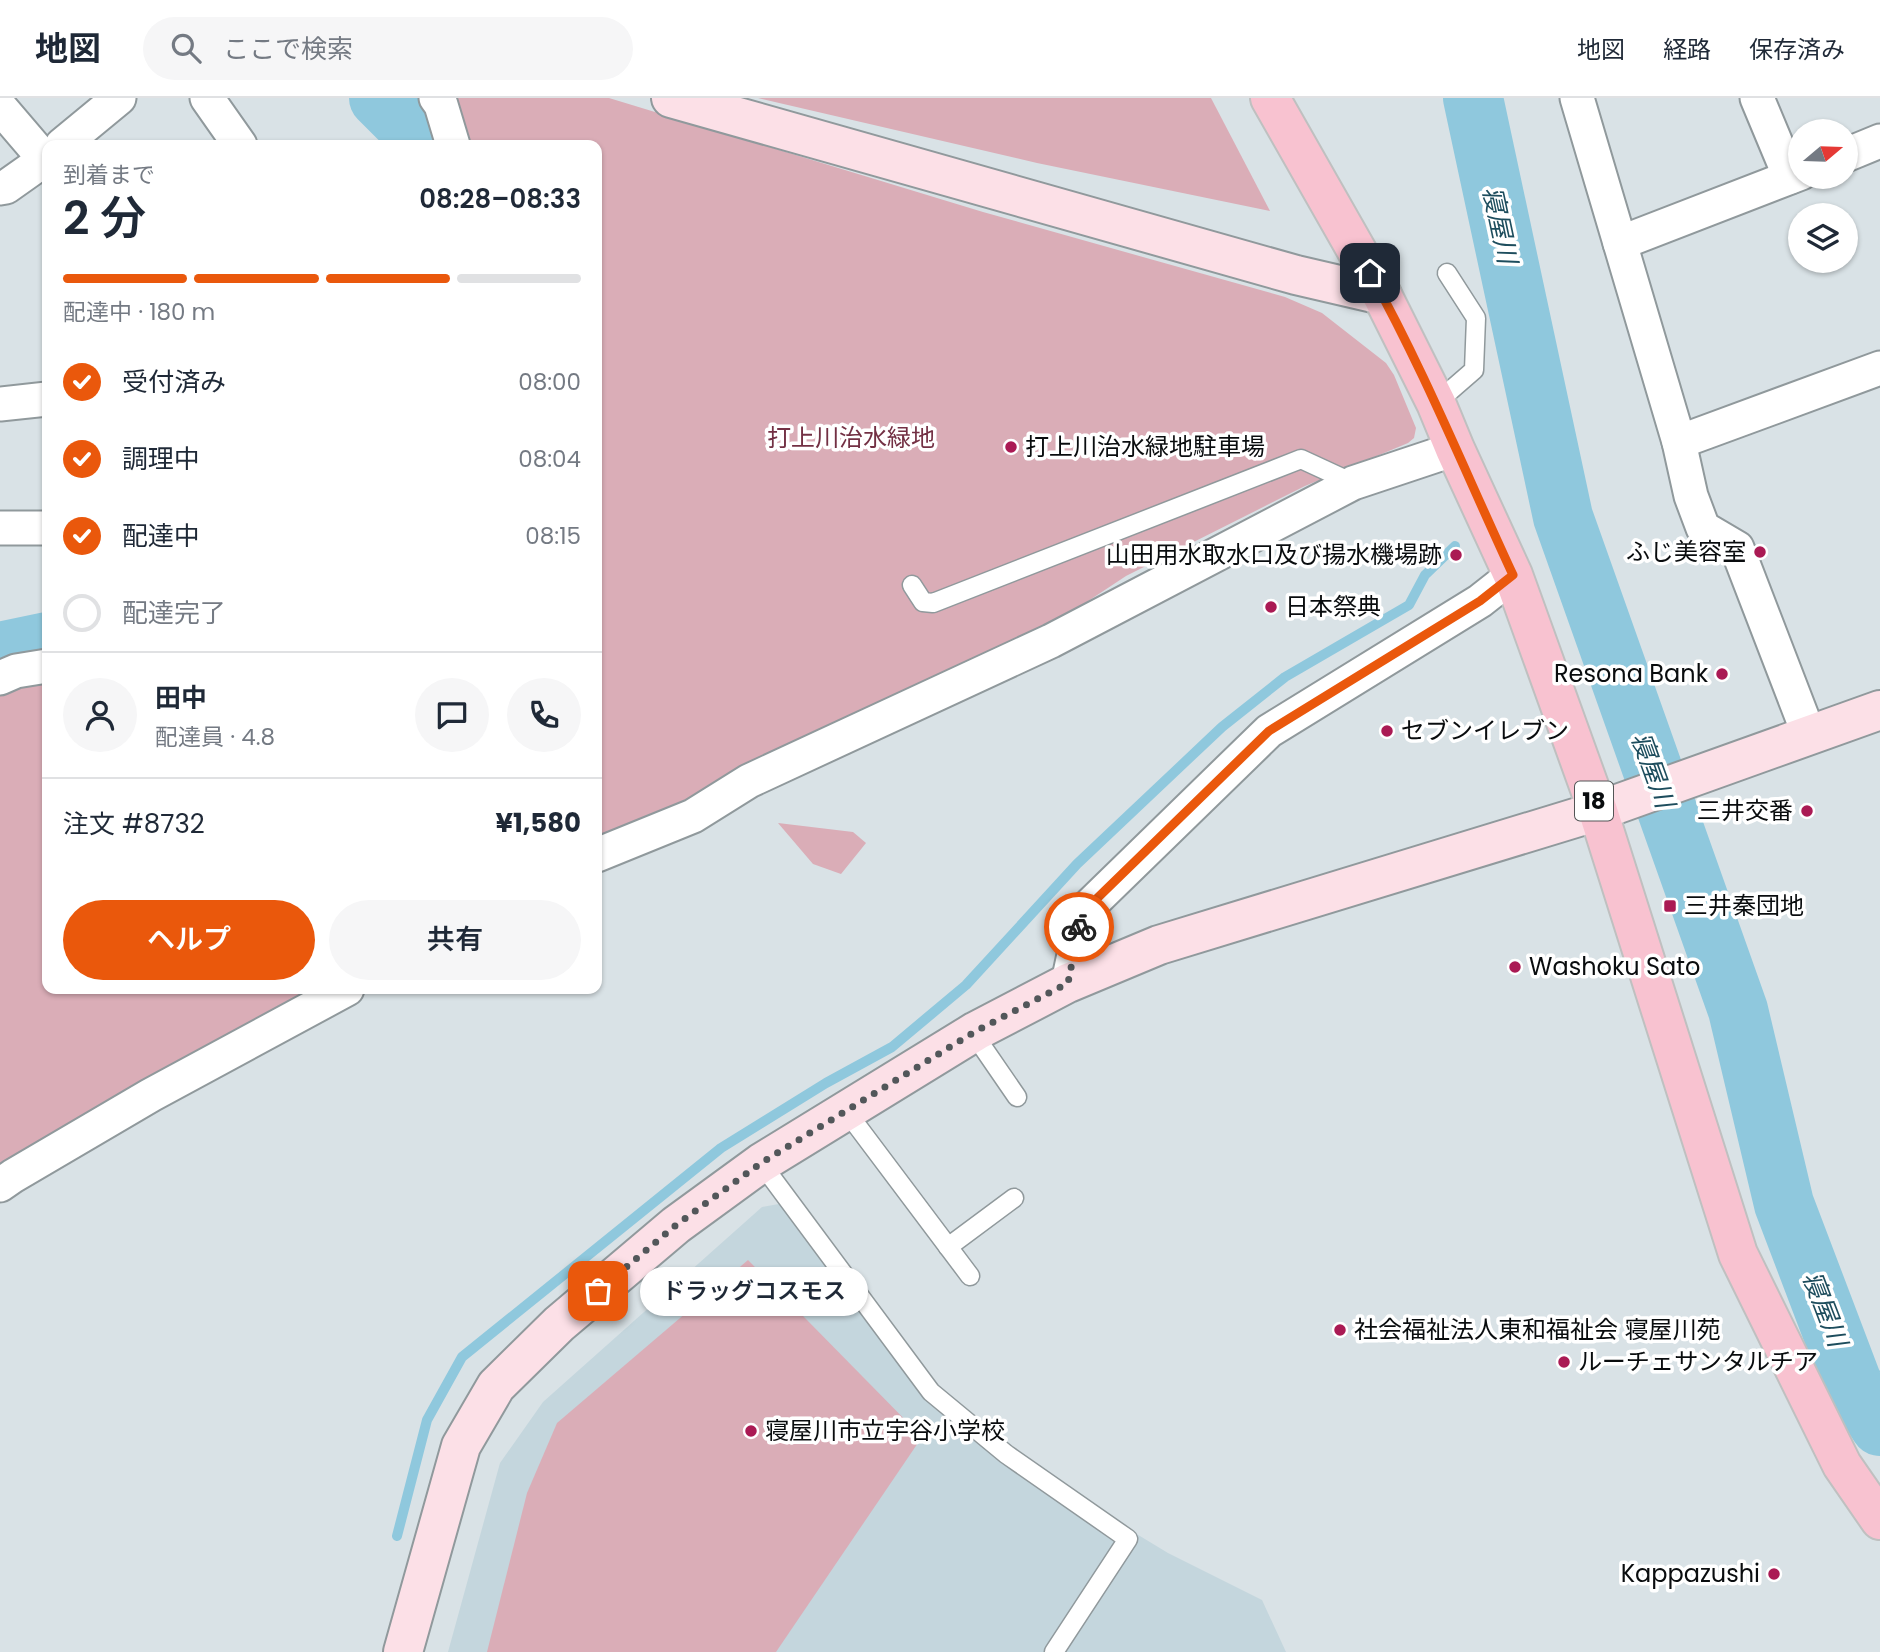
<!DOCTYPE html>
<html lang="ja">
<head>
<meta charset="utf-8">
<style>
  body { margin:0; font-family:Poppins,"Noto Sans JP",sans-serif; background:#f6f6f7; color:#1f2937; height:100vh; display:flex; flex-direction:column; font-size:26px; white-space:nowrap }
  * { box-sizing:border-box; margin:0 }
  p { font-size:23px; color:#747a83 }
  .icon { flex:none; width:38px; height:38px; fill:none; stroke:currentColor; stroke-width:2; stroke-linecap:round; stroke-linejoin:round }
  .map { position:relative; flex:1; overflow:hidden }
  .sheet { position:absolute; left:42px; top:42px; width:560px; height:854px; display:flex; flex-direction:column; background:#fff; border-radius:14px; box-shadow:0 2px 5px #0004 }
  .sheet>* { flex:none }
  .needle { width:46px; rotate:71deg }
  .buttons { position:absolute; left:1788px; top:21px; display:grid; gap:14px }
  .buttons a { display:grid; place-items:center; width:70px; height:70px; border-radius:50%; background:#fff; box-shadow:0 2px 5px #0004; font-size:35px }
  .pin { position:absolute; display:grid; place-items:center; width:60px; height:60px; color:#fff; margin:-30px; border-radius:14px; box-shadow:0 4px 10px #0006 }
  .courier { position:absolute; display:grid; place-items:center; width:70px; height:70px; margin:-35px; border:5px solid #ea580c; border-radius:50%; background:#fff; color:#222; box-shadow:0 2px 9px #0007 }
  .bubble { position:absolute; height:49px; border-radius:24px; background:#fff; box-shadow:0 2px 5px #0004; font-size:23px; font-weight:600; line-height:49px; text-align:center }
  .overview em { font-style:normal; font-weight:600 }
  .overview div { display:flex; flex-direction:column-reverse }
  .overview { display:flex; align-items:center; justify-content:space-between; height:119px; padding:0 21px }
  h1 { font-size:46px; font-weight:600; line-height:52px }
  .bar { display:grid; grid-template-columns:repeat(4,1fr); gap:10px 7px; align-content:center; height:84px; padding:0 21px }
  .bar i { height:9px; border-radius:5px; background:#e0e1e3 }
  .bar .active { background:#ea580c }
  .bar p { grid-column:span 4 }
  .line { display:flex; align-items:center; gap:18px; padding:0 21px; border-top:2px solid #e0e1e3 }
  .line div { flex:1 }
  .round { display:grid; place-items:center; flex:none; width:74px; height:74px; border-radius:37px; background:#f6f6f7 }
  ol { padding:0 21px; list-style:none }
  li { display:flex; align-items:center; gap:21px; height:77px }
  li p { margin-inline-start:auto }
  li .icon { padding:7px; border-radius:50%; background:#ea580c; color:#fff; stroke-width:4 }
  li:last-child { color:#747a83 }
  li i { width:38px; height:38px; border:4px solid #e0e1e3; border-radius:50% }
  .button { display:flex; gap:14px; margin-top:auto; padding:14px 21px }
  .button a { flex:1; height:80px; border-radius:42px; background:#ea580c; color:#fff; font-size:28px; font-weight:600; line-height:80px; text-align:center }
  .button a+a { background:#f6f6f7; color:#1f2937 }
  header { display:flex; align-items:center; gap:42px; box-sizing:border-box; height:98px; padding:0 35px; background:#fff; border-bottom:2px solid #e0e1e3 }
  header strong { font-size:33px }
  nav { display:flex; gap:38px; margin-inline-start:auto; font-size:24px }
  .search { width:490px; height:63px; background:#f6f6f7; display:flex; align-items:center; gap:18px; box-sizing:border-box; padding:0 24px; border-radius:38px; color:#747a83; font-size:26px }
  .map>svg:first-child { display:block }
  .built { fill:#c4d6dd }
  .green { fill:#daadb7 }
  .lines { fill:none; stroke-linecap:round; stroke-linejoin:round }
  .stream { stroke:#8fc8dd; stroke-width:10 }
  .river { stroke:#8fc8dd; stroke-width:60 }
  .lane-casing { stroke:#90999c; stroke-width:21 }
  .street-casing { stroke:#90999c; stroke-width:37 }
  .secondary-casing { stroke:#90999c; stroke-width:42 }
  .primary-casing { stroke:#bfc0c0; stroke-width:42 }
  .lane { stroke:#fff; stroke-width:18 }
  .street { stroke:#fff; stroke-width:33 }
  .secondary { stroke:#fce0e7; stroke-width:38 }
  .primary { stroke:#f8c2d0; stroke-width:38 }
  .done { stroke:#52575a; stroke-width:7; stroke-dasharray:0 12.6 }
  .route { stroke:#ea580c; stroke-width:9 }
  .poi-dot { fill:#aa1a54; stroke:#fff; stroke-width:2.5 }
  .labels { text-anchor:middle; stroke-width:7; stroke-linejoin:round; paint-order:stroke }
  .shield { fill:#fff; stroke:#535556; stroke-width:2 }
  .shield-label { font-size:23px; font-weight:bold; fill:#090c0e }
  .park-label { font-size:24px; fill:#733044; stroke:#fff }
  .poi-label { font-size:24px; fill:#090c0e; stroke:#fff; text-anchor:start }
  .water-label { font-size:26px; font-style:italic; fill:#1d4d5d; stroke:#fff }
</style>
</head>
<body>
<header>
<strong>地図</strong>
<div class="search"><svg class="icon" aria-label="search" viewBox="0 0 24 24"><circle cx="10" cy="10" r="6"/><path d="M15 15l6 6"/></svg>ここで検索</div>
<nav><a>地図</a><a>経路</a><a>保存済み</a></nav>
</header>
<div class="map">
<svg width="1880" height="1554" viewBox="0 0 1880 1554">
  <rect width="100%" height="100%" fill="#d9e2e6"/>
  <!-- built -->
  <polygon class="built" points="801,1102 926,1287 1016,1363 1168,1455 1262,1502 1286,1554 448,1554 500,1365 543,1304 762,1109"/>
  <!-- green -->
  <g class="green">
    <polygon points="454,0 609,0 983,114 1285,199 1322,215 1386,265 1394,277 1416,330 1414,340 1408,345 1305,388 1126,478 1070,515 597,745 597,47 470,47"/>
    <polygon points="758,0 1211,0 1270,113 1037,65"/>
    <polygon points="47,581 47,891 326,891 0,1077 0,594"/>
    <polygon points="778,725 853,734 866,745 841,776 813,766"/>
    <polygon points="748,1162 922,1339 776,1554 487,1554 527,1395 557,1325"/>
  </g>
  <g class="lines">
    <!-- stream -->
    <polyline class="stream" points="397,1438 427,1322 462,1259 721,1050 826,985 892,949 966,887 1077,766 1222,629 1285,579 1409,507 1425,477 1455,448"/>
    <!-- river -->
    <g class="river">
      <polyline points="379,0 411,32 415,47"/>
      <polyline points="1473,0 1563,419 1738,912 1784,1106 1852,1285 1880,1328"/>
      <polyline points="0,554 47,544"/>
    </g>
    <defs>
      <g id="lane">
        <polyline points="1436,305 1474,272 1476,220 1447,175"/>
        <polyline points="912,487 923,504 933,505 1301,361 1353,385"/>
        <polyline points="973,935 1017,999"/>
        <polyline points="846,1013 970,1178"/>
        <polyline points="761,1065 931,1294 1006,1356 1128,1441 1054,1554"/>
        <polyline points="948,1149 1014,1100"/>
      </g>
      <g id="street">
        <polyline points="207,0 240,47"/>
        <polyline points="436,0 441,7 453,47"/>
        <polyline points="1577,0 1679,344 1691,398 1703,430 1737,450 1809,637"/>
        <polyline points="1757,0 1790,79"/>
        <polyline points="0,9 47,64"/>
        <polyline points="62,47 119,0"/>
        <polyline points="1846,57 1880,43"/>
        <polyline points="0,90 6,89 47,60"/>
        <polyline points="1620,145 1801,75"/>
        <polyline points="0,306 47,301"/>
        <polyline points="1679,344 1880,270"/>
        <polyline points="0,430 47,430"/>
        <polyline points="0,580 16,573 47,568"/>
        <polyline points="597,757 693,718 749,683 1051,543 1353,385 1455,351"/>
        <polyline points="1068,885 1083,814 1269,633 1480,503 1513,477"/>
        <polyline points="0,1087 13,1078 151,997 347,891"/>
      </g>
      <g id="secondary">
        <polyline points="671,0 1296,177 1382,197"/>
        <polyline points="403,1554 461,1348 496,1288 559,1226 676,1127 761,1065 976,933 1068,885 1159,847 1598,713 1880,612"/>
      </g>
      <polyline id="primary" points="1270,0 1382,197 1436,305 1455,351 1513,477 1598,713 1738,1156 1842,1367 1880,1422"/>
    </defs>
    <!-- lane casing -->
    <use href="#lane" class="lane-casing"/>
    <!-- street casing -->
    <use href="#street" class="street-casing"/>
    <!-- secondary casing -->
    <use href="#secondary" class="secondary-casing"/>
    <!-- primary casing -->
    <use href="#primary" class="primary-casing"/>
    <!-- lane -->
    <use href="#lane" class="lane"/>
    <!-- street -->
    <use href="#street" class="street"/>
    <!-- secondary -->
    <use href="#secondary" class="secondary"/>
    <!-- primary -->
    <use href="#primary" class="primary"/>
  </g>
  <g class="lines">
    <!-- done -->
    <polyline class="done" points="598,1193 676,1127 761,1065 976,933 1068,885 1079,829"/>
    <!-- route -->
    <path class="route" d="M1079 829 1083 814 1269 633 1480 503 1513 477C1466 376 1424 272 1370 175"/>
  </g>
  <!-- markers -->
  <g class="poi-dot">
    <circle cx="1011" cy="349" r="7"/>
    <circle cx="1760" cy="454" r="7"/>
    <circle cx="1456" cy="457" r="7"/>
    <circle cx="1271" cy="509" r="7"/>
    <circle cx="1722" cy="576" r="7"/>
    <circle cx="1387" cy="633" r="7"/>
    <circle cx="1807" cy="713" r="7"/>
    <rect x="1663" y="801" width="14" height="14" rx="3.5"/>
    <circle cx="1515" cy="869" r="7"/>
    <circle cx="1340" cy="1232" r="7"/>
    <circle cx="1564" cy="1264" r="7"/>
    <circle cx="751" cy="1333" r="7"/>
    <circle cx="1774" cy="1476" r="7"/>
  </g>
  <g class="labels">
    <!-- shield labels -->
    <rect class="shield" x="1575" y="683.5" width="38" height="39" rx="5"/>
    <g class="shield-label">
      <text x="1594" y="711">18</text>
    </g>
    <!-- park labels -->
    <g class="park-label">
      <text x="851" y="348">打上川治水緑地</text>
    </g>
    <!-- poi labels -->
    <g class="poi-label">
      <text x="1025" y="357">打上川治水緑地駐車場</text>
      <text x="1746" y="462" text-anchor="end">ふじ美容室</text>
      <text x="1442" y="465" text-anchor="end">山田用水取水口及び揚水機場跡</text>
      <text x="1285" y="517">日本祭典</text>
      <text x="1708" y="584" text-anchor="end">Resona Bank</text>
      <text x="1401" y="641">セブンイレブン</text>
      <text x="1793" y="721" text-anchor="end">三井交番</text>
      <text x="1684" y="816">三井秦団地</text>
      <text x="1529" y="877">Washoku Sato</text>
      <text x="1354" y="1240">社会福祉法人東和福祉会 寝屋川苑</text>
      <text x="1578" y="1272">ルーチェサンタルチア</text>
      <text x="765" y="1341">寝屋川市立宇谷小学校</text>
      <text x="1760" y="1484" text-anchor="end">Kappazushi</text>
    </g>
    <!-- water labels -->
    <g class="water-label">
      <text transform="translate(1500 127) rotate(78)" y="9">寝屋川</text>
      <text transform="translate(1653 672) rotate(70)" y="9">寝屋川</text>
      <text transform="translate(1825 1211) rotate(69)" y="9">寝屋川</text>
    </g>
  </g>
</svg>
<div class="buttons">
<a><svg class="needle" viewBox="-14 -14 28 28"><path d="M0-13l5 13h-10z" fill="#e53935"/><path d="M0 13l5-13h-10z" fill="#747a83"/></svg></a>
<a><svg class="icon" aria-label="layers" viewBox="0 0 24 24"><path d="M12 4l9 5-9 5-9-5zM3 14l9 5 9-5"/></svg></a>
</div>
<div class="pin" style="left:598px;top:1193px;background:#ea580c"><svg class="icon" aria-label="bag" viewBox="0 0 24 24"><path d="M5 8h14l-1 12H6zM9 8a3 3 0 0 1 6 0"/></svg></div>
<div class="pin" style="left:1370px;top:175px;background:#1f2937"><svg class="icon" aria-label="home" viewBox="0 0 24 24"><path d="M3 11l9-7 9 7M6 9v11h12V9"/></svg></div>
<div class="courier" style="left:1079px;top:829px"><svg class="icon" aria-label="bike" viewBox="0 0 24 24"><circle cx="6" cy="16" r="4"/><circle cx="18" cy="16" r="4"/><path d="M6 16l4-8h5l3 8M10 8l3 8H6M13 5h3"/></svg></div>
<div class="bubble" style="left:640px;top:1169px;width:228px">ドラッグコスモス</div>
<section class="sheet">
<div class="overview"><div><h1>2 分</h1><p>到着まで</p></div><em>08:28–08:33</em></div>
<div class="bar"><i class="active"></i><i class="active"></i><i class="active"></i><i></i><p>配達中 · 180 m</p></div>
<ol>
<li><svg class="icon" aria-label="check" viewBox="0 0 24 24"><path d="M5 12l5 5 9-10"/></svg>受付済み<p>08:00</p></li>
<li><svg class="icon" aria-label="check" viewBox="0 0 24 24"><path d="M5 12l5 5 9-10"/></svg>調理中<p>08:04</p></li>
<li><svg class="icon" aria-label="check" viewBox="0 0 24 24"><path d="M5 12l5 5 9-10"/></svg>配達中<p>08:15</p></li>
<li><i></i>配達完了</li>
</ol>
<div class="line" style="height:126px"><a class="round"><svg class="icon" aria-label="person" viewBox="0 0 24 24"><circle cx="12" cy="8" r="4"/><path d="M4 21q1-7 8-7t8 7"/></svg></a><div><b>田中</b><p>配達員 · 4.8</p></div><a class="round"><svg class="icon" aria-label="chat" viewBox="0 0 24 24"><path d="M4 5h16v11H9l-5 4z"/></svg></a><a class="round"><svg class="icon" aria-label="phone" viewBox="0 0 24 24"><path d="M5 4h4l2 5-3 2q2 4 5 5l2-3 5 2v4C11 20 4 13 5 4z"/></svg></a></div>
<div class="line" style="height:91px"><div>注文 #8732</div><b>¥1,580</b></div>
<div class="button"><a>ヘルプ</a><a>共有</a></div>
</section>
</div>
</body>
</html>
